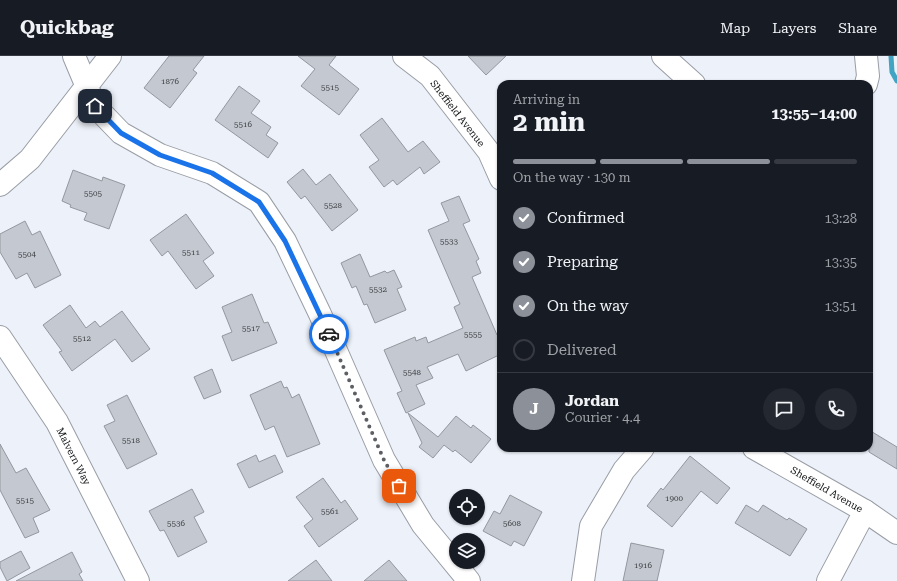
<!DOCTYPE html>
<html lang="en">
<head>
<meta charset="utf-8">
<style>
  body { margin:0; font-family:"Roboto Serif",serif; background:#242831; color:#f1f3f6; height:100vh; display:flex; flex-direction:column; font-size:15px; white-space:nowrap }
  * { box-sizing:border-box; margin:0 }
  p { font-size:13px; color:#9ea1a6 }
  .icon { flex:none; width:22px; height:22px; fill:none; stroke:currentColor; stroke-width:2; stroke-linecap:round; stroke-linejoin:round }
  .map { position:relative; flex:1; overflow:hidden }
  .drawer { position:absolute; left:497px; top:24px; width:376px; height:372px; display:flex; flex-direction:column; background:#171b24; border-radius:12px; box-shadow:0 1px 3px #0004 }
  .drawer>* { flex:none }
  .controls { position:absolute; left:449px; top:433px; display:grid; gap:8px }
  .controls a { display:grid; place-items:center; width:36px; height:36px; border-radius:50%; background:#171b24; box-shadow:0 1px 3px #0004; font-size:20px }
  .pin { position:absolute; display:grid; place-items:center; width:34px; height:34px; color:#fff; margin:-17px; border-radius:8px; box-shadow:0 2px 6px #0006 }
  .courier { position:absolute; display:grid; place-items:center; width:40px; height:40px; margin:-20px; border:3px solid #1a73e8; border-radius:50%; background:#fff; color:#222; box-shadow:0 1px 5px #0007 }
  .head em { font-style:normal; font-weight:700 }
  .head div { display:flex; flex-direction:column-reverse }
  .head { display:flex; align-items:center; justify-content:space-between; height:68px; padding:0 16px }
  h1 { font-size:26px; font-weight:700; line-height:30px }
  .bar { display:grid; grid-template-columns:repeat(4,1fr); gap:6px 4px; align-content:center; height:48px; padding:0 16px }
  .bar i { height:5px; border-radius:3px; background:#363941 }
  .bar .active { background:#8c9099 }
  .bar p { grid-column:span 4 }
  .line { display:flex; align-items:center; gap:10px; padding:0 16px; border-top:1px solid #363941 }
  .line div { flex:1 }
  .round { display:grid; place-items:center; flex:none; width:42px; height:42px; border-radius:21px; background:#242831 }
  ol { padding:0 16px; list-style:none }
  li { display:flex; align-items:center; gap:12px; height:44px }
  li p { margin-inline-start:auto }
  li .icon { padding:4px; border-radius:50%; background:#8c9099; color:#fff; stroke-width:4 }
  li:last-child { color:#9ea1a6 }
  li i { width:22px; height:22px; border:2px solid #363941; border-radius:50% }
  header { display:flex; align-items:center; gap:24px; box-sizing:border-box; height:56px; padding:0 20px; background:#171b24; border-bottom:1px solid #363941 }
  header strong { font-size:19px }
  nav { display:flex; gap:22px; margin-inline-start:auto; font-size:14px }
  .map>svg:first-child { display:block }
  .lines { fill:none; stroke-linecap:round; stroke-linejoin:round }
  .stream { stroke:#40a4c2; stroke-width:5 }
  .building { fill:#c4c8d0; stroke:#93979e }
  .minor-casing { stroke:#999da5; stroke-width:24 }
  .minor { stroke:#fff; stroke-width:22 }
  .done { stroke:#5d5f64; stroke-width:4; stroke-dasharray:0 7.2 }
  .route { stroke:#1a73e8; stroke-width:5 }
  .labels { text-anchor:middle; stroke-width:3; stroke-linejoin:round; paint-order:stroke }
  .number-label { font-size:8px; fill:#3c3f42 }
  .street-label { font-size:10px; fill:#0f1113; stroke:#fff }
</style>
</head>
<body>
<header>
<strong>Quickbag</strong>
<nav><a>Map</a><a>Layers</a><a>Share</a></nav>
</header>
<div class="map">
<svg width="897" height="525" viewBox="0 0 897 525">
  <rect width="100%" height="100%" fill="#edf1f9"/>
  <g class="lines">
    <!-- stream -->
    <polyline class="stream" points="891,0 892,16 897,25"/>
  </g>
  <!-- building -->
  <g class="building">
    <polygon points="169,0 204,0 193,14 197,17 170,52 144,32"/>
    <polygon points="298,0 336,0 329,9 359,33 339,59 301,30 315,13"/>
    <polygon points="468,0 506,0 486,19"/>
    <polygon points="239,30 260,45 251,57 271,71 266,79 278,87 268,102 215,64"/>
    <polygon points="382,62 408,96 423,85 440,106 424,118 420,111 397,129 393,124 384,131 369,111 379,104 360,79"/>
    <polygon points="303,113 316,129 330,118 358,154 332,175 305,140 301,143 287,126"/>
    <polygon points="73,114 102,125 103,121 125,129 109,173 84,164 87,157 70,151 71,149 62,145"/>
    <polygon points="459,140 470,165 463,168 479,203 476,205 481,217 472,221 497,279 501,277 501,298 466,315 458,298 427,311 433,322 416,329 425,348 406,357 397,337 402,335 384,294 415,281 416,285 426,281 428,287 463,272 454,251 460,248 428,174 449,165 441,147"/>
    <polygon points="186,158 214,197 203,205 214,220 196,233 168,195 162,200 150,184"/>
    <polygon points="25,165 32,179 40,175 61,219 35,232 27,217 16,223 0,196 0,178"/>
    <polygon points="360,198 370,221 385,215 387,217 394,214 402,231 397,233 406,254 375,267 367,248 364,249 356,230 352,232 341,207"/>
    <polygon points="252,238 264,267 268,266 277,287 232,305 222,280 232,276 222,251"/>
    <polygon points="70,249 86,272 95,265 100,271 122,255 150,293 132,306 115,283 72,315 59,296 62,295 43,269"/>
    <polygon points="212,313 221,336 204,343 194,321"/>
    <polygon points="281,325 284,332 287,331 292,342 299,338 320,388 287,401 274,370 265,374 250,339"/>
    <polygon points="127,339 157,398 127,413 104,370 115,365 107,349"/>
    <polygon points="408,357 438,381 456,360 471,372 473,369 491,383 471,407 455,394 453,396 444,389 433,402 419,391 422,387"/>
    <polygon points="869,374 897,391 897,413 869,396"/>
    <polygon points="0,388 16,417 26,412 50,454 33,462 39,476 25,482 0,434"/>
    <polygon points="256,399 259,406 275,399 283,416 249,432 237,408"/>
    <polygon points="690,400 730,432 717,448 701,435 672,471 647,450 661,432 663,434"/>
    <polygon points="323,422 341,447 345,444 358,463 319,491 304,470 313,463 296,441"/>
    <polygon points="192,433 204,456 194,461 207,486 178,501 164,474 160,475 149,455"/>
    <polygon points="510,439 542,456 524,490 514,485 511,490 483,475 494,455 500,458"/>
    <polygon points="746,449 758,456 763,449 787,464 789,462 807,473 790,500 735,467"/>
    <polygon points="631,487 664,494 657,525 623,525"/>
    <polygon points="21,495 30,512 7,525 0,511 0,506"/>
    <polygon points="72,496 82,516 79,518 83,525 16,525"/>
    <polygon points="316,504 332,525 288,525"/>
    <polygon points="389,504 407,525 364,525"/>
  </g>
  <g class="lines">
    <defs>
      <g id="minor">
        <polyline points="74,0 95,50 121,77 160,99 212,117 259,146 285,185 320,258 384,404 423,469 469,525"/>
        <polyline points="404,0 430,20 489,96 501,123"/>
        <polyline points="663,0 694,28"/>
        <polyline points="866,0 868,20 866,28"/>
        <polyline points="0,129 30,103 110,0"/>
        <polyline points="0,281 57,366 138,525"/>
        <polyline points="754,392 865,455 897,477"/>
        <polyline points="583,525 591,470 624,414 643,392"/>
        <polyline points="828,525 865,455"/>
      </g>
    </defs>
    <!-- minor casing -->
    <use href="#minor" class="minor-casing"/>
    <!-- minor -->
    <use href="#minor" class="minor"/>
  </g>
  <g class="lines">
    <!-- done -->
    <polyline class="done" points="329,278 384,404 399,430"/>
    <!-- route -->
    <polyline class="route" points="95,50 121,77 160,99 212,117 259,146 285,185 329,278"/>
  </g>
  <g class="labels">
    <!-- number labels -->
    <g class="number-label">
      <text x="170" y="28">1876</text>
      <text x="330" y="34">5515</text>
      <text x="243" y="71">5516</text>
      <text x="93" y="140">5505</text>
      <text x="333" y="152">5528</text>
      <text x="449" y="188">5533</text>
      <text x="191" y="199">5511</text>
      <text x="27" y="201">5504</text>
      <text x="378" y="236">5532</text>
      <text x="251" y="275">5517</text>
      <text x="473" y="281">5555</text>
      <text x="82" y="285">5512</text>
      <text x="412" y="319">5548</text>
      <text x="131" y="387">5518</text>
      <text x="674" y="445">1900</text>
      <text x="25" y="447">5515</text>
      <text x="330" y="458">5561</text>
      <text x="176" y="470">5536</text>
      <text x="512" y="470">5608</text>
      <text x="643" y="512">1916</text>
    </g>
    <!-- street labels -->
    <g class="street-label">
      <text transform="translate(458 57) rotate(52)" y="4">Sheffield Avenue</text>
      <text transform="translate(74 400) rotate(63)" y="4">Malvern Way</text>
      <text transform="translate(827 433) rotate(30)" y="4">Sheffield Avenue</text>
    </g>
  </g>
</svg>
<div class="controls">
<a><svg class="icon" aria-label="locate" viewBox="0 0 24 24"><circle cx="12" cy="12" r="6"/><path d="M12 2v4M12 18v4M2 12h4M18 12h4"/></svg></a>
<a><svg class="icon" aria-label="layers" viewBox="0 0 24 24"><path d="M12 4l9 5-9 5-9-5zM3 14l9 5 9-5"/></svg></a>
</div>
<div class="pin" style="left:399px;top:430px;background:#ea580c"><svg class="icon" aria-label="bag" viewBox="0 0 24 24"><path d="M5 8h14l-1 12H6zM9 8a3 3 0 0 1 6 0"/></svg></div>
<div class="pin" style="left:95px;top:50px;background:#1f2937"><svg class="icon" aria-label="home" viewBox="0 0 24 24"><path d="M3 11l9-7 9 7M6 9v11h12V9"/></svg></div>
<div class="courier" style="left:329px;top:278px"><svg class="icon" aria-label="car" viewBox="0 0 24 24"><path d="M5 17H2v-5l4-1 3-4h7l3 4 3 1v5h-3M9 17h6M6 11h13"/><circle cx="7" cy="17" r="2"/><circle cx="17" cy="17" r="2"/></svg></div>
<section class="drawer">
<div class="head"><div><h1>2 min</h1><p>Arriving in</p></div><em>13:55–14:00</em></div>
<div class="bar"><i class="active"></i><i class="active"></i><i class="active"></i><i></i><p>On the way · 130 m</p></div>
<ol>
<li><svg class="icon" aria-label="check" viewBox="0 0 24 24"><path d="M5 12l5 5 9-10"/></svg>Confirmed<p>13:28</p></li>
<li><svg class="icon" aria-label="check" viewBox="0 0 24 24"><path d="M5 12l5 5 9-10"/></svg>Preparing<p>13:35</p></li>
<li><svg class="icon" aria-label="check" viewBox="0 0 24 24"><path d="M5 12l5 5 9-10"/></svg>On the way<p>13:51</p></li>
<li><i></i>Delivered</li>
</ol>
<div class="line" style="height:72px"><b class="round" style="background:#8c9099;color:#fff">J</b><div><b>Jordan</b><p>Courier · 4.4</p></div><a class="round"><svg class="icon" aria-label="chat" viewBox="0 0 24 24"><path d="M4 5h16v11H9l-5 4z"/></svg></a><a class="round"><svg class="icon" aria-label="phone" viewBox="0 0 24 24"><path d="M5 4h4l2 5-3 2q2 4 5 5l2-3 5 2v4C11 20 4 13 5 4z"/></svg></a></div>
</section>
</div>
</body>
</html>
